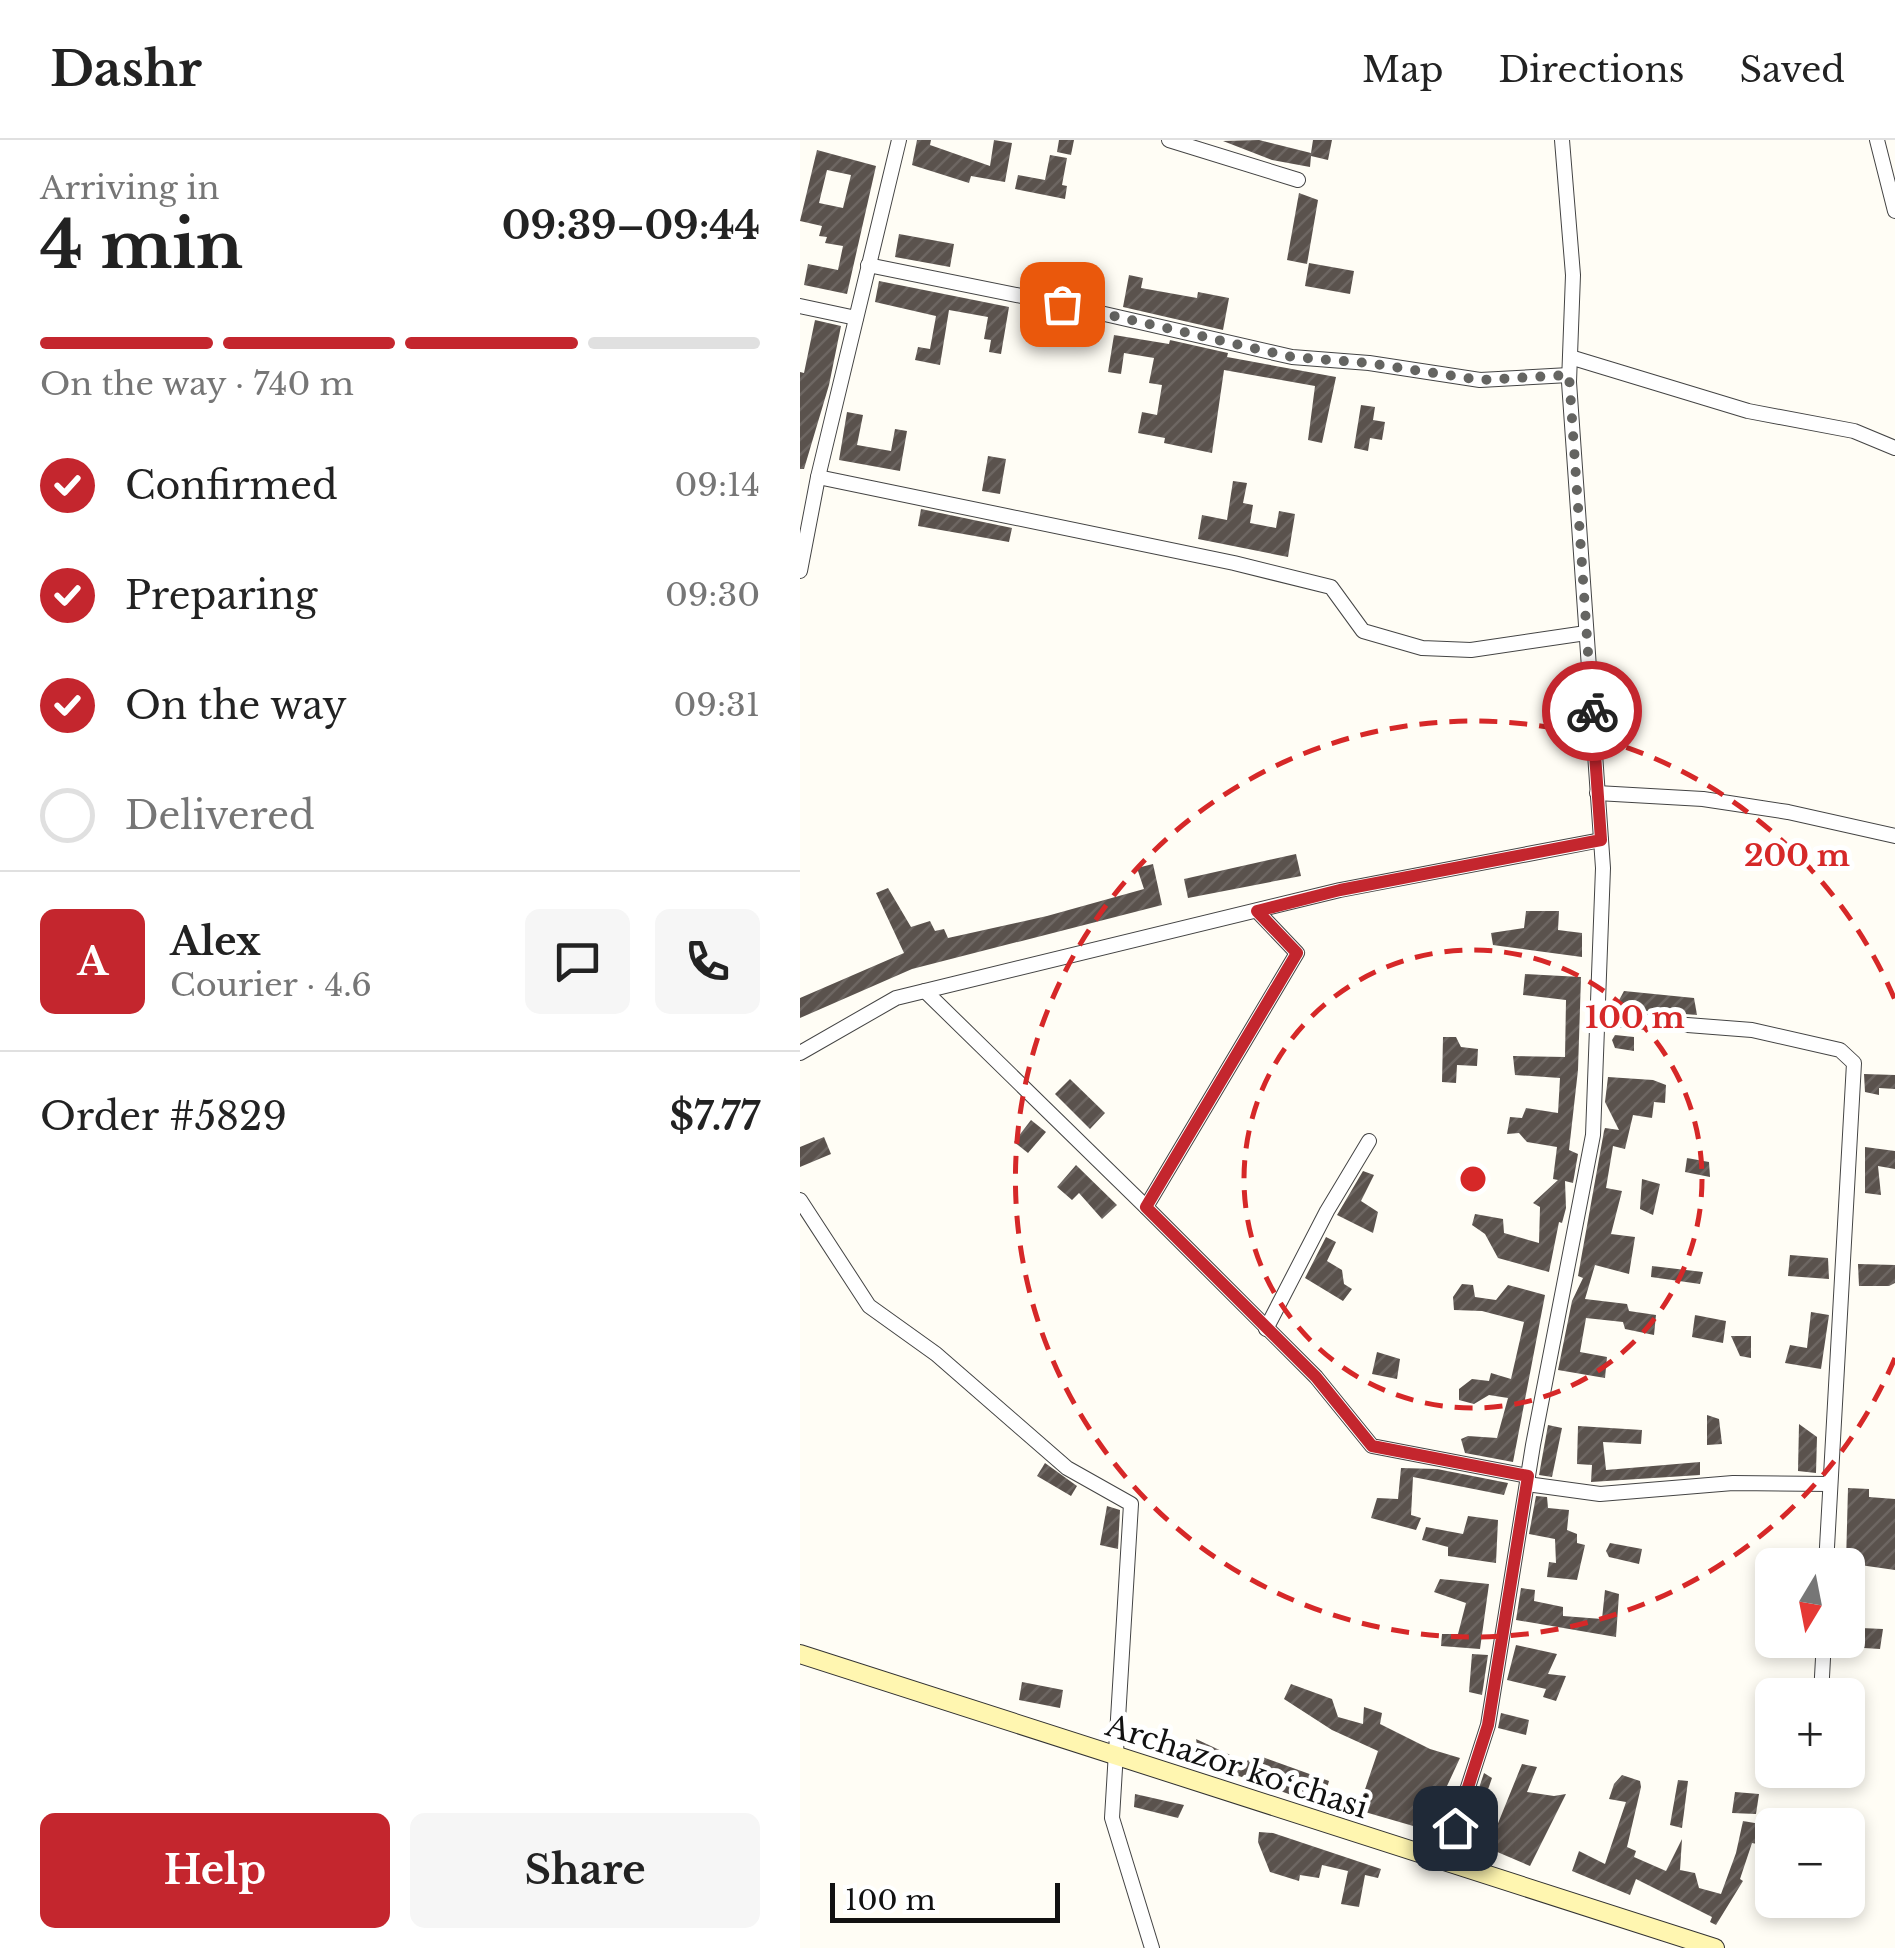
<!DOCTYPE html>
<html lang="en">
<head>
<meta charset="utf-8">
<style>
  body { margin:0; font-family:"Libre Baskerville",serif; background:#f6f6f6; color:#222; height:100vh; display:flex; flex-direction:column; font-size:38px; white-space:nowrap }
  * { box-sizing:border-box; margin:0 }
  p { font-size:32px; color:#767676 }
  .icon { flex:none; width:55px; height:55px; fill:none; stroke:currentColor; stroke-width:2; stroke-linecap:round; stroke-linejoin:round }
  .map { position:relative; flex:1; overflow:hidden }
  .drawer { display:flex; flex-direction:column; background:#fff; width:800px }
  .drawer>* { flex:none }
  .needle { width:65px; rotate:190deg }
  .tools { position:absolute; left:955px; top:1408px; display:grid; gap:20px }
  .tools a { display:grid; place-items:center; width:110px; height:110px; border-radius:15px; background:#fff; box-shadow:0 5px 15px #0003; font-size:50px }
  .scale { position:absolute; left:30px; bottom:25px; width:230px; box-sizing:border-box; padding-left:10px; border:5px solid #111; border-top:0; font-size:28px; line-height:35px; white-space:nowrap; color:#111; -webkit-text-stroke:8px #fff; paint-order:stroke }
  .pin { position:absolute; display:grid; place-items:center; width:85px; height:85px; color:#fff; margin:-42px; border-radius:20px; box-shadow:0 5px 15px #0006 }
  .courier { position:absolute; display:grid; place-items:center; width:100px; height:100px; margin:-50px; border:8px solid #c4262e; border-radius:50%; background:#fff; color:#222; box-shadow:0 2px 12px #0007 }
  .summary em { font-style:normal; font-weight:800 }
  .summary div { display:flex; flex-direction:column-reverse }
  .summary { display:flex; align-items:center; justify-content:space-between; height:170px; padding:0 40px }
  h1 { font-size:65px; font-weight:800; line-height:75px }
  .bar { display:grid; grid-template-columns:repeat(4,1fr); gap:15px 10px; align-content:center; height:120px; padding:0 40px }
  .bar i { height:12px; border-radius:8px; background:#e0e0e0 }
  .bar .selected { background:#c4262e }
  .bar p { grid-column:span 4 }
  .line { display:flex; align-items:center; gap:25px; padding:0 40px; border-top:2px solid #e0e0e0 }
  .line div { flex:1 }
  .round { display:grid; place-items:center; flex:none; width:105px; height:105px; border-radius:15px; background:#f6f6f6 }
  ol { padding:0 40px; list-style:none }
  li { display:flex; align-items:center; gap:30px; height:110px }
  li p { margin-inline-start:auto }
  li .icon { padding:10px; border-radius:50%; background:#c4262e; color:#fff; stroke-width:4 }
  li:last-child { color:#767676 }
  li i { width:55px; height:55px; border:5px solid #e0e0e0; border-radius:50% }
  .cta { display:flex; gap:20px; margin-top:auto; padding:20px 40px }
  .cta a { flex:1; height:115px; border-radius:15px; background:#c4262e; color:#fff; font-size:40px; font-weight:800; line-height:115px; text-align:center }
  .cta a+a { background:#f6f6f6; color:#222 }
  header { display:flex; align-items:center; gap:60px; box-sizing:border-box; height:140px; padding:0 50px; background:#fff; border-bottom:2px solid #e0e0e0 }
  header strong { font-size:48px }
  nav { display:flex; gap:55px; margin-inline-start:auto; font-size:35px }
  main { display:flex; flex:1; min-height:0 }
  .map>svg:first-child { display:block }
  .building { fill:url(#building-hatch); fill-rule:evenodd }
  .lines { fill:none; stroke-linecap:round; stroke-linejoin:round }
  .street-casing { stroke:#444; stroke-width:16 }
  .secondary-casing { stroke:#333; stroke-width:20 }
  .street { stroke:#fff; stroke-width:14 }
  .secondary { stroke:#fff6b0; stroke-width:18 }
  .done { stroke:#646461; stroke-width:10; stroke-dasharray:0 18 }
  .route { stroke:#c4262e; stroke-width:12 }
  .ring { fill:none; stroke:#d62828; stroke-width:5; stroke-dasharray:18 12 }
  .labels { text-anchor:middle; stroke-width:10; stroke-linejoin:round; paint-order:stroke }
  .street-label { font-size:30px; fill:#111; stroke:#fff }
  .centre { fill:#d62828; stroke:#fff; stroke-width:5 }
  .ring-label { font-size:30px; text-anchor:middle; font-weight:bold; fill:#d62828; stroke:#fff; stroke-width:10; stroke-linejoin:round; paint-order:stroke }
</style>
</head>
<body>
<header>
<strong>Dashr</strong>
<nav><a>Map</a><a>Directions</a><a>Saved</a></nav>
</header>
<main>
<section class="drawer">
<div class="summary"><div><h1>4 min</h1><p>Arriving in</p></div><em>09:39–09:44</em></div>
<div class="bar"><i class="selected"></i><i class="selected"></i><i class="selected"></i><i></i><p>On the way · 740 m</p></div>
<ol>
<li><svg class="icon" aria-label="check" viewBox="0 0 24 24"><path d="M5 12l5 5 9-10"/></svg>Confirmed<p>09:14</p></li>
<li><svg class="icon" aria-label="check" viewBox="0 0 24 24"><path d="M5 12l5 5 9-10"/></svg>Preparing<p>09:30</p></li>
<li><svg class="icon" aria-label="check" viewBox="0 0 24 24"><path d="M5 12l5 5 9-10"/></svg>On the way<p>09:31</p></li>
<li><i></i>Delivered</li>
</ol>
<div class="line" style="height:180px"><b class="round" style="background:#c4262e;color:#fff">A</b><div><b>Alex</b><p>Courier · 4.6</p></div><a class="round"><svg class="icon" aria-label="chat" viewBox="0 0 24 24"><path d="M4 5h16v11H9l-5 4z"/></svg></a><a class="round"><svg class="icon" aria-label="phone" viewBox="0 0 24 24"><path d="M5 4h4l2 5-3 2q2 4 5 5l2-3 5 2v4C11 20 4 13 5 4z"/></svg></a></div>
<div class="line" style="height:130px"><div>Order #5829</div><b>$7.77</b></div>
<div class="cta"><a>Help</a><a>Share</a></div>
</section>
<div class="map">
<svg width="1095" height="1808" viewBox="0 0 1095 1808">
  <defs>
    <pattern id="building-hatch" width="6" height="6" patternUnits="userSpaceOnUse" patternTransform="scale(2.5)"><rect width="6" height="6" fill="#5a524d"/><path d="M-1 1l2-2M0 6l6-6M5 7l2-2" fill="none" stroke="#6d6662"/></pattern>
  </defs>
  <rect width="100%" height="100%" fill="#fffdf5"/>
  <!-- building -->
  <g class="building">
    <polygon points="117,0 131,0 130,5 190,26 194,0 212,3 205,42 171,36 169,43 112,25"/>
    <polygon points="259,0 274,0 271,15 257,12"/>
    <polygon points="459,0 511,13 513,0 532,0 528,20 511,16 510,27 472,20 423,1"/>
    <path d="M17 10 76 26 47 154 4 145 8 124 38 130 43 106 25 103 27 97 19 96 22 86 0 81ZM27 30 51 35 43 68 19 63Z"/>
    <polygon points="250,15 267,18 262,45 267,46 265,59 215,49 218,35 245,40"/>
    <polygon points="499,53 518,60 507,124 487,120"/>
    <polygon points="99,94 154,104 150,127 95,117"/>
    <polygon points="509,123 554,131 550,154 505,146"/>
    <polygon points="329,135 343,138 341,148 397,158 398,152 429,158 423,190 323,167"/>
    <polygon points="79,141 209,167 201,214 189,212 191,200 184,199 188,177 149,170 140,225 115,220 118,207 130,209 136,176 75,162"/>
    <polygon points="253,179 269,182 267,194 251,192"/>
    <polygon points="15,180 41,186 29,245 4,329 0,329 0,232 4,233"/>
    <polygon points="314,195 369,204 370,200 428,213 427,217 536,237 522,303 508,300 515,246 424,230 412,313 364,303 365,298 338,293 342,272 357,275 362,245 349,243 354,218 324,213 321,234 308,232"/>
    <polygon points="561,265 575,267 573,280 585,282 582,300 570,298 568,311 554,308"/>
    <polygon points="47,272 63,275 57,305 91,311 95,289 107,291 100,331 39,320"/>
    <polygon points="188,316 206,319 200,354 182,351"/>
    <polygon points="433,341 447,343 443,363 453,365 450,383 476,388 479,371 495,374 488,417 398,399 402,375 427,380"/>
    <polygon points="121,369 212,388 209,402 118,386"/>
    <polygon points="496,714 501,736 388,758 384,739"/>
    <polygon points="353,724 362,765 112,829 0,878 0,858 104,813 76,753 88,748 111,787 130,781 135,791 144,789 148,798 247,776 344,749 337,728"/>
    <polygon points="726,771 759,771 758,790 782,793 782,817 693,805 691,793 724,788"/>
    <polygon points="725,834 781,837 778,930 769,1010 778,1014 773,1043 765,1041 766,1068 762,1083 759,1082 749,1132 698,1118 685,1094 672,1085 675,1074 703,1079 704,1093 739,1103 740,1067 733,1063 758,1040 753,1039 757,1007 727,1002 719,993 707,994 710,977 722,978 726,968 758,973 760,938 715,935 713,916 765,917 766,860 723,855"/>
    <polygon points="824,851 894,858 897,875 822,869 817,864"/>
    <polygon points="815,895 834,897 834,911 815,908 812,900"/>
    <polygon points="643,897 656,897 661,907 678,909 677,926 657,925 656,943 642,942"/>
    <polygon points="1064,934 1095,935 1095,949 1079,948 1079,955 1065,952"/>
    <polygon points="808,937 853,940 866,945 865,963 854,962 852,978 833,975 825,1009 813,1006 806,1048 822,1051 811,1094 835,1097 829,1134 795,1125 785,1159 827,1164 829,1171 856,1175 854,1195 825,1189 823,1182 786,1178 780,1212 807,1217 805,1238 758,1230 772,1161 783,1138 778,1136 804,991 805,988 819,990 805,962"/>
    <polygon points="270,939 305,973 290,989 255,954"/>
    <polygon points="231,980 246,992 228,1013 214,1002"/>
    <polygon points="24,997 31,1014 0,1027 0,1007"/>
    <polygon points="1065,1007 1095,1011 1095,1029 1078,1026 1081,1055 1065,1053"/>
    <polygon points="887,1018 909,1022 910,1037 885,1032"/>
    <polygon points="276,1025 317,1065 302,1079 279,1053 272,1060 257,1047"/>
    <polygon points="563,1031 574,1035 561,1061 578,1072 573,1093 537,1075"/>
    <polygon points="842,1039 860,1044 853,1075 840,1069"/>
    <polygon points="526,1097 536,1102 527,1121 542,1130 544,1144 552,1149 543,1161 505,1138"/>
    <polygon points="990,1115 1028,1118 1029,1139 988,1136"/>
    <polygon points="1058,1124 1095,1125 1095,1143 1089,1146 1059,1146"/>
    <polygon points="852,1126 903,1132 900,1144 851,1137"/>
    <polygon points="662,1144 673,1145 675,1157 696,1160 708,1145 745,1155 713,1322 665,1313 661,1299 668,1296 697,1298 708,1258 689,1255 674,1264 659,1260 659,1249 672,1239 689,1241 691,1233 711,1239 724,1182 682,1171 654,1170 653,1157"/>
    <polygon points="1011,1172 1029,1175 1021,1229 985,1223 990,1205 1007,1208"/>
    <polygon points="895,1175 926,1181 923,1203 892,1197"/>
    <polygon points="931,1196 951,1196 951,1218 940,1216"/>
    <polygon points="577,1212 600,1219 597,1239 572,1234"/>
    <polygon points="907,1275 919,1279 922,1304 907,1305"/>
    <polygon points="999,1284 1017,1297 1016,1333 998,1331"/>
    <polygon points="748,1285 762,1288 752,1337 739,1335"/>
    <polygon points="778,1286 842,1290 841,1304 803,1302 806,1330 900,1322 900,1335 791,1342 792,1325 777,1324"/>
    <polygon points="245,1323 277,1346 271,1356 237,1336"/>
    <polygon points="601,1328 637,1329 708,1343 704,1355 613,1337 611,1375 621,1378 616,1390 571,1378 577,1358 598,1359"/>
    <polygon points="1048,1348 1069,1349 1069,1357 1095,1359 1095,1430 1046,1423"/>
    <polygon points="736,1356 747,1357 748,1368 769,1370 767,1390 777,1394 777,1403 785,1405 777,1440 747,1437 749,1422 756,1423 755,1399 729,1394"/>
    <polygon points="307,1366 320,1370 318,1409 300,1405"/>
    <polygon points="668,1376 698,1380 696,1423 648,1416 648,1407 622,1400 626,1387 663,1394"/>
    <polygon points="810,1403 842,1409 839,1424 809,1417 806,1411"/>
    <polygon points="640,1439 689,1444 680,1509 641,1506 642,1494 658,1494 666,1463 634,1452"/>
    <polygon points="721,1448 735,1450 734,1461 763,1467 763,1476 802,1479 805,1450 819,1454 816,1497 716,1480"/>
    <polygon points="1048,1459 1060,1459 1061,1488 1083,1489 1080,1509 1048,1507"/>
    <polygon points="716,1505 757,1514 748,1534 766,1536 756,1561 743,1557 746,1549 707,1540"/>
    <polygon points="672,1514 688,1515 682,1555 669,1552"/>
    <polygon points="222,1542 263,1550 260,1568 219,1560"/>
    <polygon points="491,1544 532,1559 538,1577 563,1584 564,1567 582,1573 580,1584 630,1609 660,1618 647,1646 650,1648 634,1692 558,1670 578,1611 532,1590 484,1559"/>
    <polygon points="701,1573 729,1580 726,1595 698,1588"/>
    <polygon points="396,1599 445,1622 457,1615 529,1641 522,1666 400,1622"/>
    <polygon points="722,1624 737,1627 727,1652 754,1656 766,1654 730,1726 688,1708"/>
    <polygon points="684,1633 692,1638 675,1687 667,1684"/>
    <polygon points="822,1635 840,1641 841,1647 827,1707 836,1711 834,1717 866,1731 882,1699 880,1730 895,1733 899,1748 921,1754 936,1713 943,1681 972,1686 972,1707 952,1703 940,1739 943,1741 916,1785 910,1782 912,1777 836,1739 830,1755 772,1731 779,1711 805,1724 826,1662 809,1659 814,1644"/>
    <polygon points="878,1640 888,1641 882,1688 870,1685"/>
    <polygon points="935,1652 959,1654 956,1674 932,1673"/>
    <polygon points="335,1654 384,1665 378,1678 334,1667"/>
    <polygon points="459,1692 473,1693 581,1729 578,1738 565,1735 559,1767 541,1764 548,1731 522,1725 519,1738 500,1735 499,1741 470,1732 458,1702"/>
  </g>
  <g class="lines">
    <defs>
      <g id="street">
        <polyline points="369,0 498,40"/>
        <polyline points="1077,0 1095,71"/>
        <polyline points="68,125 261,164 492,217 569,223 680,240 769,235"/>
        <polyline points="0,166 56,178"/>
        <polyline points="770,217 948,271 1054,291 1095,308"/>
        <polyline points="18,337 434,423 531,447 563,491 622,508 671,510 786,493"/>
        <polyline points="0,431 18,337 99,0"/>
        <polyline points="797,653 903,659 988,672 1095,696"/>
        <polyline points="457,771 497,813 346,1067 516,1237 572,1306 728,1336"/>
        <polyline points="125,851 346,1067"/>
        <polyline points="797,878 952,890 1040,910 1054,923 1026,1425"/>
        <polyline points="0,913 96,858 540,750 801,700"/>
        <polyline points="0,1060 69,1166 136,1214 267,1328 331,1364 312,1678 352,1808"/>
        <polyline points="466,1189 527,1071 569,1001"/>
        <polyline points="727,1344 800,1354 933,1343 1029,1344"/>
        <polyline points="1021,1555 1024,1500"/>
        <polyline points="644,1722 688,1585 733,1305 793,995 803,728 769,242 773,135 762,0"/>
      </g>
      <polyline id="secondary" points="0,1514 915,1808"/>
    </defs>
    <!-- street casing -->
    <use href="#street" class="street-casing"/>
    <!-- secondary casing -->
    <use href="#secondary" class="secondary-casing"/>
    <!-- street -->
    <use href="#street" class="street"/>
    <!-- secondary -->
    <use href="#secondary" class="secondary"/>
  </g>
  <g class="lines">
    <!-- done -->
    <polyline class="done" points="262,164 492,217 568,223 680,240 769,235 792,571"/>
    <!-- route -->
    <polyline class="route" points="655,1688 688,1585 728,1336 572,1306 516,1237 346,1067 497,813 457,771 540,750 801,700 792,571"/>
  </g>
  <!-- distance rings -->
  <g class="ring">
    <circle cx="673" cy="1039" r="229"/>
    <path d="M1095 1218A458 458 0 1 1 1095 860"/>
  </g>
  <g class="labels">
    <!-- street labels -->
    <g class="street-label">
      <text transform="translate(437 1627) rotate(18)" y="10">Archazor koʻchasi</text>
    </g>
  </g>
  <circle cx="673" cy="1039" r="15" class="centre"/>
  <g class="ring-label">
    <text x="997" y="726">200 m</text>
    <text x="835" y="888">100 m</text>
  </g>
</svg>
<div class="tools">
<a><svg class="needle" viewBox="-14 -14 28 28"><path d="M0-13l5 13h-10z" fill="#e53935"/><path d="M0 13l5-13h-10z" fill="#767676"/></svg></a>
<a>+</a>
<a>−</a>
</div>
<div class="scale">100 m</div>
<div class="pin" style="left:262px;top:164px;background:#ea580c"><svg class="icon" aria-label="bag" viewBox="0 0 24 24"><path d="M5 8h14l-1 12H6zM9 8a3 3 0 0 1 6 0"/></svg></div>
<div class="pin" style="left:655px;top:1688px;background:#1f2937"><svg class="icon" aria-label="home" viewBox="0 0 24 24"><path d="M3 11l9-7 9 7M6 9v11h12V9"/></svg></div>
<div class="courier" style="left:792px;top:571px"><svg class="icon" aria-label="bike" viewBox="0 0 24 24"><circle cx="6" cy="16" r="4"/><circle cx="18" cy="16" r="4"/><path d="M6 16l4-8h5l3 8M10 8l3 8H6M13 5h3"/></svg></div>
</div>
</main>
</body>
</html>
